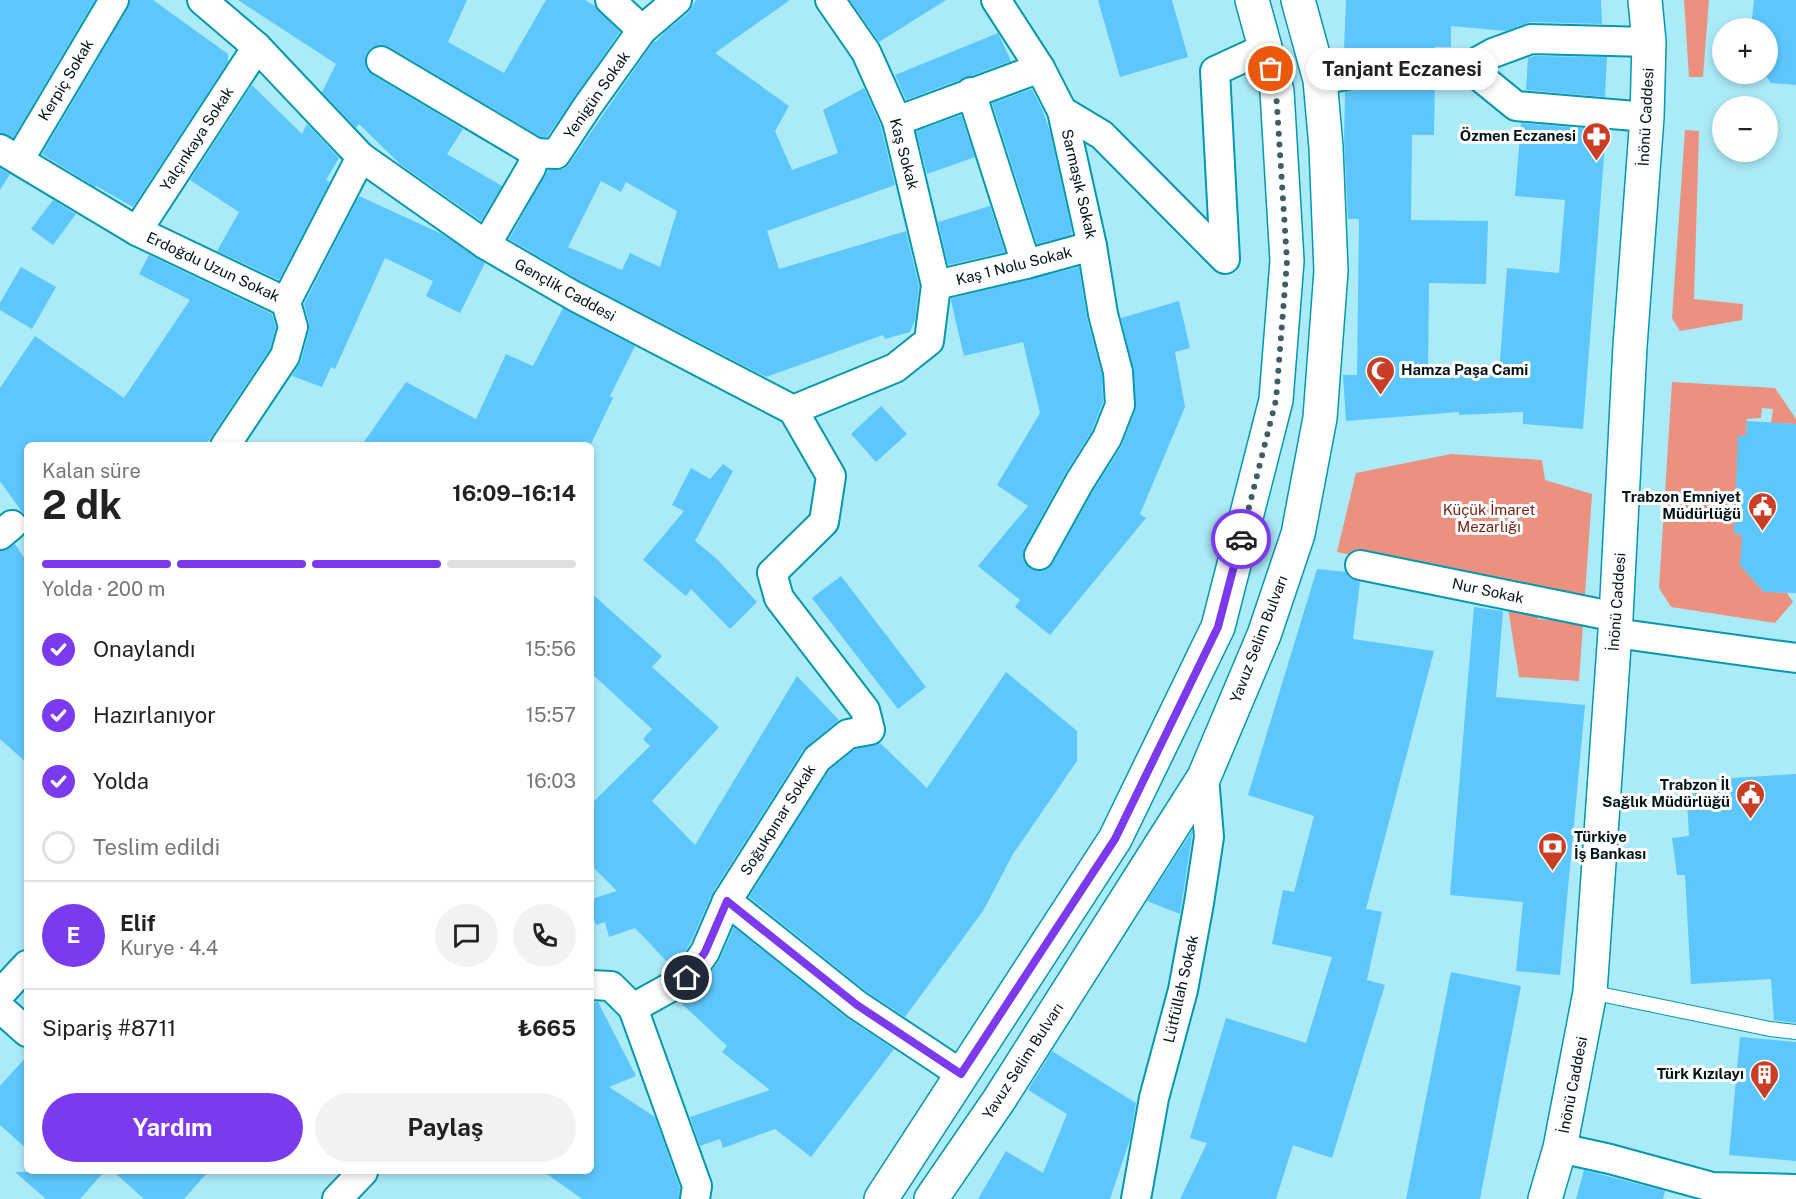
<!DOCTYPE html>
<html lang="tr">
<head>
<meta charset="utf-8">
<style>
  body { margin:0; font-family:"Public Sans",sans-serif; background:#f2f2f2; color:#222; height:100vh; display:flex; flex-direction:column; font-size:22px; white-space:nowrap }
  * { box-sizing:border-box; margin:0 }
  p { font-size:20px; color:#767676 }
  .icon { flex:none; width:33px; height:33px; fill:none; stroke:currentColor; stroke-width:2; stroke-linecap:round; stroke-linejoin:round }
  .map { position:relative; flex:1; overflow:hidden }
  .panel { position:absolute; left:24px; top:442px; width:570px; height:732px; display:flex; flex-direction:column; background:#fff; border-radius:9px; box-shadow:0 3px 9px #0003 }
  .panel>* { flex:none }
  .controls { position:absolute; left:1712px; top:18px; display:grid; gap:12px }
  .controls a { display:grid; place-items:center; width:66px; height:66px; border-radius:50%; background:#fff; box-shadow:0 3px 9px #0003; font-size:30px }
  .pin { position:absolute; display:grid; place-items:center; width:51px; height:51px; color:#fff; margin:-26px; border:3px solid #fff; border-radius:50%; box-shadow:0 2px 6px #0007 }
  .courier { position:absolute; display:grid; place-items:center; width:60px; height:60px; margin:-30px; border:4px solid #7c3aed; border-radius:50%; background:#fff; color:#222; box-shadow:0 2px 8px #0007 }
  .bubble { position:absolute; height:42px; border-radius:21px; background:#fff; box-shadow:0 3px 9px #0003; font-size:20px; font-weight:700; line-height:42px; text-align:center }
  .summary em { font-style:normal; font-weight:700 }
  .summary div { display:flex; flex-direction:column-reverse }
  .summary { display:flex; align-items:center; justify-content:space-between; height:102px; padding:0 18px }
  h1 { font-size:39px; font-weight:700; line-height:45px }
  .bar { display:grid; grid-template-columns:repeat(4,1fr); gap:9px 6px; align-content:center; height:72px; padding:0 18px }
  .bar i { height:8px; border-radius:4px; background:#e0e0e0 }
  .bar .on { background:#7c3aed }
  .bar p { grid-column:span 4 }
  .line { display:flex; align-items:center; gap:15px; padding:0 18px; border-top:2px solid #e0e0e0 }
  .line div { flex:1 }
  .round { display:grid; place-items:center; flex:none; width:63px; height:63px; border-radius:32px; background:#f2f2f2 }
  ol { padding:0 18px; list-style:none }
  li { display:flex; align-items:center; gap:18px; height:66px }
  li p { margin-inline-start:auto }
  li .icon { padding:6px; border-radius:50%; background:#7c3aed; color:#fff; stroke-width:4 }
  li:last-child { color:#767676 }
  li i { width:33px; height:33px; border:3px solid #e0e0e0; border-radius:50% }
  .action { display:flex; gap:12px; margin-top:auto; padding:12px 18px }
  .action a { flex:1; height:69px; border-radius:36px; background:#7c3aed; color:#fff; font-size:24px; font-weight:700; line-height:69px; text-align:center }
  .action a+a { background:#f2f2f2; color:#222 }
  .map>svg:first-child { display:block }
  .green { fill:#ea927f }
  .building { fill:#5dc7fc; fill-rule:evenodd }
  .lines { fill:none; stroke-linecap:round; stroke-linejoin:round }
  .lane-casing { stroke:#0298af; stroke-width:16 }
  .street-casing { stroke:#0298af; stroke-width:32 }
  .secondary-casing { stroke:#0298af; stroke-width:36 }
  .lane { stroke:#fff; stroke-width:14 }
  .street { stroke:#fff; stroke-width:28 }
  .secondary { stroke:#fff; stroke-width:33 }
  .done { stroke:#3c5f67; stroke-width:6; stroke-dasharray:0 10.8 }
  .route { stroke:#7c3aed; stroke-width:8 }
  .labels { text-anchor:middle; stroke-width:6; stroke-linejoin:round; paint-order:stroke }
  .street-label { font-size:15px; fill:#001419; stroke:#fefefe }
  .poi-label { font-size:15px; font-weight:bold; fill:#001419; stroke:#fefefe; text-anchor:end }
  .park-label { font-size:15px; fill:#751f0f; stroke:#fefefe }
</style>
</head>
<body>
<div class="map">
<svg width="1796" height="1199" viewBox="0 0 1796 1199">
  <rect width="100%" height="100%" fill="#abeaf7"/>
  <!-- green -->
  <g class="green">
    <polygon points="1684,0 1709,0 1703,77 1689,77"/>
    <polygon points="1685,130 1699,131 1694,299 1743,304 1742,320 1680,331 1672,318"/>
    <polygon points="1672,382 1775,388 1796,419 1796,424 1771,423 1773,409 1762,408 1761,418 1747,419 1746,436 1739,436 1734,533 1745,536 1740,565 1763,591 1787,593 1793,602 1775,623 1671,607 1659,588"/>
    <polygon points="1451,454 1542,460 1545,480 1592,494 1579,681 1519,677 1507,602 1536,608 1538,619 1573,621 1484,582 1337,552 1356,473"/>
  </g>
  <!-- building -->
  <g class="building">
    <polygon points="0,0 95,0 13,138 0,133"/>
    <polygon points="130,0 153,0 228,54 228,62 133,207 96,186 95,187 42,154 128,8"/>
    <polygon points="238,0 467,0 448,42 504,73 546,0 585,0 595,6 620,32 547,137 541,137 389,47 381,45 372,47 367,52 365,61 367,70 373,75 463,129 447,154 502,186 481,221 401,165 359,124 356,128 322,92 336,64"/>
    <path d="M696 0H790L715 53 789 106 775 131 792 170 838 153 823 110 864 88 881 126 895 185 767 231 779 269 906 231 919 286 915 320 910 332 885 339 883 335 766 377 582 282 509 239 548 170 563 169 569 164 654 41 656 42 666 31 688 13ZM601 181 621 192 626 182 677 211 660 267 630 253 622 270 568 247Z"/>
    <polygon points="850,0 946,0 879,42"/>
    <polygon points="1098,0 1172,0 1188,57 1120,77"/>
    <polygon points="1346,0 1601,0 1602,24 1531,22 1506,31 1451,26 1451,47 1435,47 1435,51 1388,51 1345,59 1346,48 1344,48"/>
    <polygon points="1754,0 1796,0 1796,85 1771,83 1767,77 1760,74 1767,74 1767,28 1751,28"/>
    <polygon points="998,33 1011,61 906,100 895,75"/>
    <polygon points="1534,56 1607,57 1605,97 1526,90 1528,58"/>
    <polygon points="1392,84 1435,84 1434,135 1412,135 1411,220 1488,221 1486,284 1429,283 1428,376 1499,373 1507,268 1559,273 1565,200 1515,196 1521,123 1606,130 1583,429 1523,424 1523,412 1459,415 1459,412 1346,421 1343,375 1357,375 1359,219 1348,219 1344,139 1345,92"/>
    <polygon points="252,85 302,134 307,124 339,158 326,180 330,182 279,280 217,251 239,212 190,180"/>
    <polygon points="1032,89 1043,111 1050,132 1072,231 1071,235 1037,244 992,103"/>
    <polygon points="961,115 975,157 927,174 916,131"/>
    <polygon points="0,168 10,174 0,190"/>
    <polygon points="359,196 442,234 485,263 460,313 426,296 433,281 385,258 335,369 331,367 322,387 292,376 301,361 309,331 309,323 304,304"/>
    <polygon points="53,200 76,214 53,245 31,229"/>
    <polygon points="990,206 1005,252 948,265 938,222"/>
    <polygon points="149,255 272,314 276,327 270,349 205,446 27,446 27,519 0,481 0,388 35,336 124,398 190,300 139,274"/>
    <polygon points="21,267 56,287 32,329 0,310 0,303"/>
    <polygon points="1079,267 1087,318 1102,375 1103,402 1092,431 1066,472 1025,547 1023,556 1025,563 1031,569 1040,571 1048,569 1053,563 1094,489 1121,447 1135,411 1134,371 1121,318 1179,301 1190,348 1175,352 1185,407 1140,514 1146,518 1050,635 1015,607 1020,600 978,566 1028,506 997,485 1040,413 1023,342 964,356 951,301 951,298"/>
    <polygon points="563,308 635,346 610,396 613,398 590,446 361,446 406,382 476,419 506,354 533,366"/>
    <polygon points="881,406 907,434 876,462 851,434"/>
    <polygon points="1747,421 1796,424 1796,593 1764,592 1740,565 1742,535 1734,533 1738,436 1746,436"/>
    <polygon points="723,464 733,471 695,541 717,559 757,602 730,629 691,589 686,596 643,560 684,511 672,505 691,468 710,479"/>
    <polygon points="15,544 27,562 27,763 0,739 0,551"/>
    <polygon points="1317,569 1346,572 1350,578 1360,582 1353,639 1434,651 1366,909 1382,912 1367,980 1385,985 1332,1158 1293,1145 1276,1199 1180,1199 1207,1143 1190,1138 1226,1018 1306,1043 1332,957 1272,944 1283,890 1294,892 1314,816 1248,795"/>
    <polygon points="841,576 926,687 898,709 812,598"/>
    <polygon points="591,593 662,656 652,667 719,727 652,801 695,845 797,676 839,720 803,750 713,892 690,944 676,965 672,967 635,928 609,937 605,922 596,925 591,910 591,899 617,891 591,865 591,804 650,746 643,739 652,729 591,673"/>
    <polygon points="1474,607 1503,611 1496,697 1585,705 1560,975 1516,971 1523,902 1450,895"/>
    <polygon points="1006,672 1077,731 1077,761 1013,854 983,911 905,1017 867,992 749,897 829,770 855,749 880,743 927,788"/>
    <polygon points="1796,774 1796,1023 1774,1020 1771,979 1691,984 1685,875 1677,875 1672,838 1689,836 1686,781"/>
    <polygon points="1192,831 1192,836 1180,914 1147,901"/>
    <polygon points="734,927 847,1018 894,1049 811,1157 775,1129 723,1148 720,1139 700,1146 690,1117 770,1090 722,1052 727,1046 679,1001 701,987 720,959"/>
    <polygon points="1451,972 1521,986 1480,1199 1406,1199"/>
    <polygon points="591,1002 598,1002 636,1076 609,1087 655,1117 680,1188 679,1199 582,1199 544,1172 591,1172"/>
    <polygon points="1740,1037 1796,1042 1796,1161 1729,1155"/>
    <polygon points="1052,1051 1136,1103 1130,1139 1110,1199 978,1199 1006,1151 1043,1173 1067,1114 1028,1090"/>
    <polygon points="27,1056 27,1149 0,1125 0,1086"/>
    <polygon points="1584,1170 1665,1191 1663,1199 1576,1199"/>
    <polygon points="15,1172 104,1172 80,1199 46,1199"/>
    <polygon points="114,1172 208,1172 184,1199 144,1199"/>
  </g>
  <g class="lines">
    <defs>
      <polyline id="lane" points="1590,992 1770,1029 1796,1032"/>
      <g id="street">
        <polyline points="202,0 257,47 361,157 486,245 574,296 793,410 895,368 929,341 936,285 897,121 866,52 830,0"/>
        <polyline points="610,0 642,30"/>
        <polyline points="996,0 1040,68 1062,111 1092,246 1103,314 1118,372 1120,405 1107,438 1080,481 1039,555"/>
        <polyline points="381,61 536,153"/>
        <polyline points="1468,67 1493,53 1531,39 1649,42"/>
        <polyline points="1320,80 1391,67 1468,67 1516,106 1647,117"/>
        <polyline points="971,92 1026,264"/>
        <polyline points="1062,111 1102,135 1225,259 1215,71 1265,48"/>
        <polyline points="897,121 1040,68"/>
        <polyline points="0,149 137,231 286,302"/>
        <polyline points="19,160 114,0"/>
        <polyline points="137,231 257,47"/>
        <polyline points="486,245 531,168 536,153 556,154 587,107 642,30 677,0"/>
        <polyline points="936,285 1026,264 1092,246"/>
        <polyline points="286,302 361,157"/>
        <polyline points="225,446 285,356 293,327 286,302"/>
        <polyline points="0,535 12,525"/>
        <polyline points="1360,565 1616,617"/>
        <polyline points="1615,633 1796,658"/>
        <polyline points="727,901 857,1005 961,1074"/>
        <polyline points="591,985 611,986 633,1008 697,1186 695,1199"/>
        <polyline points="0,994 27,965"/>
        <polyline points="0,1008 27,1032"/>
        <polyline points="633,1008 687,978 705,952 727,901 817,759 848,734 870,730 865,710 779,598 772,573 824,522 831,476 793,410"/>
        <polyline points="1560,1148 1610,1159 1712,1187 1796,1189"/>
        <polyline points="337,1199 363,1172"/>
        <polyline points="1136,1199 1154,1098 1183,990 1199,903 1209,837 1204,777"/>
      </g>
      <g id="secondary">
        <polyline points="881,1199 1115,839 1218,627 1276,400 1287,261 1277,91 1252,0"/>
        <polyline points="931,1199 999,1100 1204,777 1264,635 1298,534 1320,418 1331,271 1326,147 1320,80 1298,0"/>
        <polyline points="1545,1199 1560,1148 1590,992 1616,617 1630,346 1647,117 1649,42 1645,0"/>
      </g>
    </defs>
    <!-- lane casing -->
    <use href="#lane" class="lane-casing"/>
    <!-- street casing -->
    <use href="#street" class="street-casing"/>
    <!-- secondary casing -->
    <use href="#secondary" class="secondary-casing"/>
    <!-- lane -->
    <use href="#lane" class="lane"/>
    <!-- street -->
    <use href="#street" class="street"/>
    <!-- secondary -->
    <use href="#secondary" class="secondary"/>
  </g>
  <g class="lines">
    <!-- done -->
    <polyline class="done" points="1241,539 1276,400 1287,261 1276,91 1271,69"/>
    <!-- route -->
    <polyline class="route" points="687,978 705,952 727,901 857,1005 961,1074 1115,839 1218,627 1241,539"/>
  </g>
  <!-- icons -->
  <defs>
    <symbol id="pharmacy-pin" viewBox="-11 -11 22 30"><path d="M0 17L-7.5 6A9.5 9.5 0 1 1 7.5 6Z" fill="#c93e24" stroke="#fefefe"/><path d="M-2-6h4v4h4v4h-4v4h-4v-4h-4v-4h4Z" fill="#fff"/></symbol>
    <symbol id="mosque-pin" viewBox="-11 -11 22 30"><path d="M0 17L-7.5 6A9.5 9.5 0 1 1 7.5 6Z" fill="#c93e24" stroke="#fefefe"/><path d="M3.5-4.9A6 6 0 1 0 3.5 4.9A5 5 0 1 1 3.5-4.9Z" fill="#fff"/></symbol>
    <symbol id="civic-pin" viewBox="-11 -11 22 30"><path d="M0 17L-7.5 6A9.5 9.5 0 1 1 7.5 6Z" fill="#c93e24" stroke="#fefefe"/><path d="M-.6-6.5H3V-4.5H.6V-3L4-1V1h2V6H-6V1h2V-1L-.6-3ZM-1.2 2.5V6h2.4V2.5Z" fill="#fff"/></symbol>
    <symbol id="bank-pin" viewBox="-11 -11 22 30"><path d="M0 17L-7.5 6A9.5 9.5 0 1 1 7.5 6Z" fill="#c93e24" stroke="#fefefe"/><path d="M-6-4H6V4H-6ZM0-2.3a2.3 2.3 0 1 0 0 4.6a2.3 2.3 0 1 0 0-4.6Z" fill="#fff"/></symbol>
    <symbol id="building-pin" viewBox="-11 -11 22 30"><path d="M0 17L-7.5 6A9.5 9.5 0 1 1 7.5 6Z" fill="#c93e24" stroke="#fefefe"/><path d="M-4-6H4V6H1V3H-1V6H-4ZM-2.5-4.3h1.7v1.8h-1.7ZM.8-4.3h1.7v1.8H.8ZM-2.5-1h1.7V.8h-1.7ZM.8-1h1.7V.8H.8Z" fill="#fff"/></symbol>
  </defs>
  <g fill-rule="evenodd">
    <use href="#pharmacy-pin" x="1580" y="120" width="33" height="45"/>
    <use href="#mosque-pin" x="1364" y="354" width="33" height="45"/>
    <use href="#civic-pin" x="1746" y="490" width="33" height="45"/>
    <use href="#civic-pin" x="1734" y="778" width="33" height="45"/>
    <use href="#bank-pin" x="1536" y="830" width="33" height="45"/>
    <use href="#building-pin" x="1748" y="1058" width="33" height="45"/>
  </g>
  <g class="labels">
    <!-- street labels -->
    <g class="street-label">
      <text transform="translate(66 80) rotate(-59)" y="5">Kerpiç Sokak</text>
      <text transform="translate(597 95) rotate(-55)" y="5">Yenigün Sokak</text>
      <text transform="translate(1646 117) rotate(-87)" y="5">İnönü Caddesi</text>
      <text transform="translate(197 139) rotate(-57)" y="5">Yalçınkaya Sokak</text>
      <text transform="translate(904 154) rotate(75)" y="5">Kaş Sokak</text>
      <text transform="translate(1079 184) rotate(77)" y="5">Sarmaşık Sokak</text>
      <text transform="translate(1014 266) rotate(-14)" y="5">Kaş 1 Nolu Sokak</text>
      <text transform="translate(213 267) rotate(25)" y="5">Erdoğdu Uzun Sokak</text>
      <text transform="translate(565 290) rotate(29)" y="5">Gençlik Caddesi</text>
      <text transform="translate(1488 591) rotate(12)" y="5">Nur Sokak</text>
      <text transform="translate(1617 602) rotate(-86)" y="5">İnönü Caddesi</text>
      <text transform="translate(1259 639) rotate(-69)" y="5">Yavuz Selim Bulvarı</text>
      <text transform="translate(778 820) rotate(-58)" y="5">Soğukpınar Sokak</text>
      <text transform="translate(1181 989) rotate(-77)" y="5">Lütfüllah Sokak</text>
      <text transform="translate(1023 1061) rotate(-57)" y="5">Yavuz Selim Bulvarı</text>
      <text transform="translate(1573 1085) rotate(-79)" y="5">İnönü Caddesi</text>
    </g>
    <!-- poi labels -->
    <g class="poi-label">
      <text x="1576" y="141">Özmen Eczanesi</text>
      <text x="1401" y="375" text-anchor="start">Hamza Paşa Cami</text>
      <text x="1741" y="502">Trabzon Emniyet<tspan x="1741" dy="17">Müdürlüğü</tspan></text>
      <text x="1730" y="790">Trabzon İl<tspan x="1730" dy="17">Sağlık Müdürlüğü</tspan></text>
      <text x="1574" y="842" text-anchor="start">Türkiye<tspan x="1574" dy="17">İş Bankası</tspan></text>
      <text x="1744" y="1079">Türk Kızılayı</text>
    </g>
    <!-- park labels -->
    <g class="park-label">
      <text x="1489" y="515">Küçük İmaret<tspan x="1489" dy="17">Mezarlığı</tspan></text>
    </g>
  </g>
</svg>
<div class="controls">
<a>+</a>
<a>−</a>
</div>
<div class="pin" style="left:1271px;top:69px;background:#ea580c"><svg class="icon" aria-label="bag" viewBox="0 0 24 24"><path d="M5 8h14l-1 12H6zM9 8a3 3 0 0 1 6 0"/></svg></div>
<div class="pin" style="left:687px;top:978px;background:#1f2937"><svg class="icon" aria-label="home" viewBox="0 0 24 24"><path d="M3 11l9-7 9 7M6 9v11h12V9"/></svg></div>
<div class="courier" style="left:1241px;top:539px"><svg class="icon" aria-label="car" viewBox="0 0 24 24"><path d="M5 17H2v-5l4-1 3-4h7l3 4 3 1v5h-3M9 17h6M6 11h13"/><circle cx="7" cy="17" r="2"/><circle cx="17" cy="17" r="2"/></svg></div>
<div class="bubble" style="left:1306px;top:48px;width:192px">Tanjant Eczanesi</div>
<section class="panel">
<div class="summary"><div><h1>2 dk</h1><p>Kalan süre</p></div><em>16:09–16:14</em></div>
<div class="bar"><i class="on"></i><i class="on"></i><i class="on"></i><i></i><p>Yolda · 200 m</p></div>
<ol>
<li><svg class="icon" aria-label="check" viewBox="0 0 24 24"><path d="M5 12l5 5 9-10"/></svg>Onaylandı<p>15:56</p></li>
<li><svg class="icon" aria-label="check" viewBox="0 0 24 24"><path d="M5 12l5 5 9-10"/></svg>Hazırlanıyor<p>15:57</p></li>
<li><svg class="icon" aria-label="check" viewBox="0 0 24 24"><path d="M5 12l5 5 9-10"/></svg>Yolda<p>16:03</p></li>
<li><i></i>Teslim edildi</li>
</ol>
<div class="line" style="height:108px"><b class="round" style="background:#7c3aed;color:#fff">E</b><div><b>Elif</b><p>Kurye · 4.4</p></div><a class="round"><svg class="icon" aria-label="chat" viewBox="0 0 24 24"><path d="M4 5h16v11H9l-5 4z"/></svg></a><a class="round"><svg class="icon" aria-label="phone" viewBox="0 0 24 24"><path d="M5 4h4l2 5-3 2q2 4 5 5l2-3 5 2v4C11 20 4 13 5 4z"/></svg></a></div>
<div class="line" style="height:78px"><div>Sipariş #8711</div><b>₺665</b></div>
<div class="action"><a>Yardım</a><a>Paylaş</a></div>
</section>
</div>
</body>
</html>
